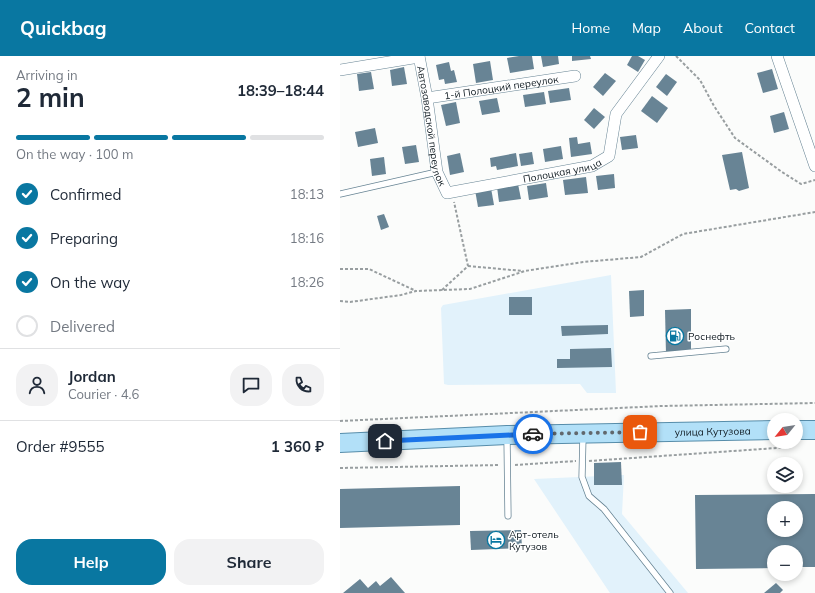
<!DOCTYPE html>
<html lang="en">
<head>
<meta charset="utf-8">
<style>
  body { margin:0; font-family:Mulish,sans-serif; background:#f2f2f3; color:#1f2937; height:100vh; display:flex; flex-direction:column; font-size:15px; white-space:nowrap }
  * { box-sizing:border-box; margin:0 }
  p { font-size:13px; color:#747a83 }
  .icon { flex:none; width:22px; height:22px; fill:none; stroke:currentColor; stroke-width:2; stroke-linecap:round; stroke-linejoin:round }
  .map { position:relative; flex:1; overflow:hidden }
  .panel { display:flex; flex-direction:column; background:#fff; width:340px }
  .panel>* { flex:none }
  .needle { width:26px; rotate:240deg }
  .tools { position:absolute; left:427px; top:357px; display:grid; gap:8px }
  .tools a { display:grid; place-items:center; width:36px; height:36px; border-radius:50%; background:#fff; box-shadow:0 2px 6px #0003; font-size:20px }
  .pin { position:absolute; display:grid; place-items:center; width:34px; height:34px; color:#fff; margin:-17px; border-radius:8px; box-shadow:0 2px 6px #0006 }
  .courier { position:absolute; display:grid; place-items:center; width:40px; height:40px; margin:-20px; border:3px solid #1a73e8; border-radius:50%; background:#fff; color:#222; box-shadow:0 1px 5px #0007 }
  .overview em { font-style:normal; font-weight:700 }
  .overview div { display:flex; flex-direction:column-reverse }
  .overview { display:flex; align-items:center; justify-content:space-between; height:68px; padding:0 16px }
  h1 { font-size:26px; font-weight:700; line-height:30px }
  .bar { display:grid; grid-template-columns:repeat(4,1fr); gap:6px 4px; align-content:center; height:48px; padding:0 16px }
  .bar i { height:5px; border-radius:3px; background:#e0e1e3 }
  .bar .current { background:#0977a1 }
  .bar p { grid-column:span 4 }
  .line { display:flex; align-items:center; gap:10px; padding:0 16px; border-top:1px solid #e0e1e3 }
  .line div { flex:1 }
  .round { display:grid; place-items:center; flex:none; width:42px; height:42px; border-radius:16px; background:#f2f2f3 }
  ol { padding:0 16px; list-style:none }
  li { display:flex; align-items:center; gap:12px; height:44px }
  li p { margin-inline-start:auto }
  li .icon { padding:4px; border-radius:50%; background:#0977a1; color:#fff; stroke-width:4 }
  li:last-child { color:#747a83 }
  li i { width:22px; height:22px; border:2px solid #e0e1e3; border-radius:50% }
  .primary-button { display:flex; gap:8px; margin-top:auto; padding:8px 16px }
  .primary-button a { flex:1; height:46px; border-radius:16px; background:#0977a1; color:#fff; font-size:16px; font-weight:700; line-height:46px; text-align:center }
  .primary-button a+a { background:#f2f2f3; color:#1f2937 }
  header { display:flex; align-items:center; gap:24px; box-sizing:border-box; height:56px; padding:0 20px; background:#0977a1; color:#fff }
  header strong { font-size:19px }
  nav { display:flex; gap:22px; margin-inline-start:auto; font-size:14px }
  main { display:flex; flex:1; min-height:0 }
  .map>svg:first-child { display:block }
  .built { fill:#e2f2fb }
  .building { fill:#688495; fill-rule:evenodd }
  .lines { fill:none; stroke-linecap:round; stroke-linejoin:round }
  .lane-casing { stroke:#678494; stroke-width:7 }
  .street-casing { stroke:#678494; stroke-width:12 }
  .primary-casing { stroke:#578daa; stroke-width:20 }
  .path { stroke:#989ea0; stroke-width:2; stroke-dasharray:3 2; stroke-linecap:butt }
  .lane { stroke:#fff; stroke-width:5.5 }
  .street { stroke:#fff; stroke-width:11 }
  .primary { stroke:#b2e0f8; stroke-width:18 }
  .done { stroke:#61686d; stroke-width:4; stroke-dasharray:0 7.2 }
  .route { stroke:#1a73e8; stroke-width:5 }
  .labels { text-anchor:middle; stroke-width:3; stroke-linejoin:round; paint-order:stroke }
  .street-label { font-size:10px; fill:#0e1920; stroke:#fff }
  .poi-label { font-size:10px; fill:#0e1920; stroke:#fff; text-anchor:start }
</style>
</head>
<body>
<header>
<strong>Quickbag</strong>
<nav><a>Home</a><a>Map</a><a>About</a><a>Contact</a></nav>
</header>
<main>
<section class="panel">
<div class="overview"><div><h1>2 min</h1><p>Arriving in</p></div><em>18:39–18:44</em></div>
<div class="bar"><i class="current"></i><i class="current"></i><i class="current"></i><i></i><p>On the way · 100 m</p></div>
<ol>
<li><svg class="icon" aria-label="check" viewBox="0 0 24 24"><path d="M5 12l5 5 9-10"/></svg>Confirmed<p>18:13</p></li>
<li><svg class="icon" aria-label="check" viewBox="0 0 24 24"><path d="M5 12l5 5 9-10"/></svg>Preparing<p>18:16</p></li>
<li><svg class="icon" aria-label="check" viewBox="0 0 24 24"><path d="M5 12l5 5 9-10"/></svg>On the way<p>18:26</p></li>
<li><i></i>Delivered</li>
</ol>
<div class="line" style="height:72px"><a class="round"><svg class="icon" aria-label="person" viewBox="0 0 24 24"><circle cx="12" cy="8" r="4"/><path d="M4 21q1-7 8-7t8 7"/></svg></a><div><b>Jordan</b><p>Courier · 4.6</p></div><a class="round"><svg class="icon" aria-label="chat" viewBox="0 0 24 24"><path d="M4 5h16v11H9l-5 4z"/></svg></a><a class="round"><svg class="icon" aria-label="phone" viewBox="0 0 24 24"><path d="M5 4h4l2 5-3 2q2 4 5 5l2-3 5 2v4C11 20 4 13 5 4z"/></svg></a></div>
<div class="line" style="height:52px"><div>Order #9555</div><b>1 360 ₽</b></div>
<div class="primary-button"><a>Help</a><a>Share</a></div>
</section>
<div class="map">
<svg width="475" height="537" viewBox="0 0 475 537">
  <rect width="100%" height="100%" fill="#fbfcfb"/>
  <!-- built -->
  <g class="built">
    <polygon points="271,219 276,337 247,337 240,328 108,329 104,328 101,252 103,249"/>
    <polygon points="284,419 282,458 348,537 270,537 194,423"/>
  </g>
  <!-- building -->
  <g class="building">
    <polygon points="179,0 192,0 194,13 170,17 167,2"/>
    <polygon points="201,0 218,0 219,8 203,11"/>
    <polygon points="232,0 250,0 251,3 232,5"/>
    <polygon points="292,0 298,0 305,4 298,16 287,9"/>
    <polygon points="150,5 153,24 136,27 133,8"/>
    <polygon points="109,6 111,15 114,14 117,26 105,28 104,23 99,24 96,9"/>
    <polygon points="64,11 67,28 52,30 50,14"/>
    <polygon points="432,13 438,33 423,37 417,17"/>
    <polygon points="31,16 34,33 19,35 17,18"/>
    <polygon points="265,17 276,25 263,40 253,31"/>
    <polygon points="326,18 337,26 327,40 316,31"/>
    <polygon points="229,32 231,44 210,47 208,35"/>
    <polygon points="204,36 206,48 185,51 183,39"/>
    <polygon points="312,40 328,52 317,67 301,55"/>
    <polygon points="157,42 160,56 142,59 139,45"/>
    <polygon points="116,46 120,67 106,70 101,49"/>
    <polygon points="254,52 265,61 254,73 244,64"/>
    <polygon points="444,56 449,73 434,77 430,60"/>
    <polygon points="35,72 38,87 18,91 15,76"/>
    <polygon points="296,79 298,92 282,94 280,81"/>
    <polygon points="237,81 238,88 250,86 252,98 231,101 229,82"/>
    <polygon points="76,89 79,106 65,108 62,91"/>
    <polygon points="221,90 223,103 205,106 203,93"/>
    <polygon points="192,96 194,108 181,110 179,98"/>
    <polygon points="402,96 409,132 399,135 396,133 390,134 382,99"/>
    <polygon points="120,97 124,116 110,119 107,100"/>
    <polygon points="176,97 178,110 157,114 156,110 151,111 150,102"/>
    <polygon points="44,101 46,118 32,120 30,103"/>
    <polygon points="274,118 275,132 258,134 256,120"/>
    <polygon points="246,121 248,137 225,139 223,124"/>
    <polygon points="206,127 208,141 189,144 187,130"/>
    <polygon points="178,128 181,143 159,146 157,131"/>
    <polygon points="151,132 154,149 138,151 135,134"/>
    <polygon points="44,158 49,171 41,174 37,160"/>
    <polygon points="304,234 304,260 290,261 289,235"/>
    <rect x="169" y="241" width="23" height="18"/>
    <polygon points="351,253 351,299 326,299 325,254"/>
    <polygon points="268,269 268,278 222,280 221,270"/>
    <polygon points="271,292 272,311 217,312 217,303 230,303 230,293"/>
    <polygon points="281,406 282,429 254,429 254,407"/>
    <polygon points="120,430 120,469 0,472 0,433"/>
    <path d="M475 438V511H456V496H434V512L356 513 355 439ZM434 452H456V474H434Z"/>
    <polygon points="181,474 182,492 131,494 130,475"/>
    <polygon points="51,521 65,537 3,537 20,523 28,532 36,525 40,530"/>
    <polygon points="436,527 443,534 440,537 424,537"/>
  </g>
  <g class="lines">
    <defs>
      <g id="lane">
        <polyline points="0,138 97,116"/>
        <polyline points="311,300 386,293"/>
        <polyline points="243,380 242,421 249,440 264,453 330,537"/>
        <polyline points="167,382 168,460"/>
      </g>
      <g id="street">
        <path id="s1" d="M79 0 87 42 97 116 107 137 252 110 269 100 276 58 319 0"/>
        <polyline points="437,0 475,110"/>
        <polyline points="0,14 79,1"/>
        <path id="s2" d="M87 42 235 20"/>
      </g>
      <g id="primary">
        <polyline points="456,374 475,374"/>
        <path id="s3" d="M0 387 167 379 434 374"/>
      </g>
    </defs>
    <!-- lane casing -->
    <use href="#lane" class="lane-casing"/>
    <!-- street casing -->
    <use href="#street" class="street-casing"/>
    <!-- primary casing -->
    <use href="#primary" class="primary-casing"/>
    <!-- path -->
    <g class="path">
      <polyline points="336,0 360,24 374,50 395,82 442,116 461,128 475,124"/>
      <polyline points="128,210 183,215"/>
      <polyline points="0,213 29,213 76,235"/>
      <polyline points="102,234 128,210 114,146"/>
      <polyline points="0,245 10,246 61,239 76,235 130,233 185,215 243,206 301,201 343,178 475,156"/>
      <polyline points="0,365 322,350 475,347"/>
      <polyline points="249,405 451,391"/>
      <polyline points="175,409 236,405"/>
      <polyline points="0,412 160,409"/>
    </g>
    <!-- lane -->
    <use href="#lane" class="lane"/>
    <!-- street -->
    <use href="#street" class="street"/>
    <!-- primary -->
    <use href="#primary" class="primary"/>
  </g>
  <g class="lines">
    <!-- done -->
    <polyline class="done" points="193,378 300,376"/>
    <!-- route -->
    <polyline class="route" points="45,385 193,378"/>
  </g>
  <!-- icons -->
  <defs>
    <symbol id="fuel-ring" viewBox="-11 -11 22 22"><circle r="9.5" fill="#fff" stroke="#0977a1" stroke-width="1.5"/><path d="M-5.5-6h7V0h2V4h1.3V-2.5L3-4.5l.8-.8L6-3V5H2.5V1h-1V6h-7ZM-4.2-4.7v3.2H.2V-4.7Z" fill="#0977a1"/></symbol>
    <symbol id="hotel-ring" viewBox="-11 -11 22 22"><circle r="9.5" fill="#fff" stroke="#0977a1" stroke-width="1.5"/><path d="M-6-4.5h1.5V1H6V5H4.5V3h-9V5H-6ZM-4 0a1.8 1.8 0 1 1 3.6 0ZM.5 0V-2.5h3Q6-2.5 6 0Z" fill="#0977a1"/></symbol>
  </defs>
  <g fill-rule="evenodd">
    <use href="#fuel-ring" x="325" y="270" width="20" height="20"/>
    <use href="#hotel-ring" x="146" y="474" width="20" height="20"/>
  </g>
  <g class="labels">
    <!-- street labels -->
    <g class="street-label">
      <text dy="4" stroke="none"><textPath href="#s2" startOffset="75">1-й Полоцкий переулок</textPath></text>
      <text dy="4" stroke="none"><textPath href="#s1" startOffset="71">Автозаводской переулок</textPath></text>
      <text dy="4" stroke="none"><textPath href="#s1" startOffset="258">Полоцкая улица</textPath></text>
      <text dy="4" stroke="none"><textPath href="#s3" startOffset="373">улица Кутузова</textPath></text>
    </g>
    <!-- poi labels -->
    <g class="poi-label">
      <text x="348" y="284">Роснефть</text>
      <text x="169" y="482">Арт-отель<tspan x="169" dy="12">Кутузов</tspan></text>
    </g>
  </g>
</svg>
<div class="tools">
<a><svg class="needle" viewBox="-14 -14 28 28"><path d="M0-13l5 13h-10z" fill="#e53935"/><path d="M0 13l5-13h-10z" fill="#747a83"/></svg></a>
<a><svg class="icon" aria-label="layers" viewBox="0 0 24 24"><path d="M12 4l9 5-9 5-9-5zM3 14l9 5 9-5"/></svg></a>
<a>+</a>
<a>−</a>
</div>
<div class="pin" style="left:300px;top:376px;background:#ea580c"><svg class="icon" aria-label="bag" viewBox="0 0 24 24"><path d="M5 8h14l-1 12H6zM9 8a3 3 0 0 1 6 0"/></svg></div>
<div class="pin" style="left:45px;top:385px;background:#1f2937"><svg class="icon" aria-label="home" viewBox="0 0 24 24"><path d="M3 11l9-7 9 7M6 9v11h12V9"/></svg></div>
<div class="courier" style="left:193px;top:378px"><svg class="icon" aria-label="car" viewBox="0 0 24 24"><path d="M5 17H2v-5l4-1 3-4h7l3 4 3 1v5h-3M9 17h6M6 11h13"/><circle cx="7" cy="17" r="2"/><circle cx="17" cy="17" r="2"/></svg></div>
</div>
</main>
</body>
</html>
